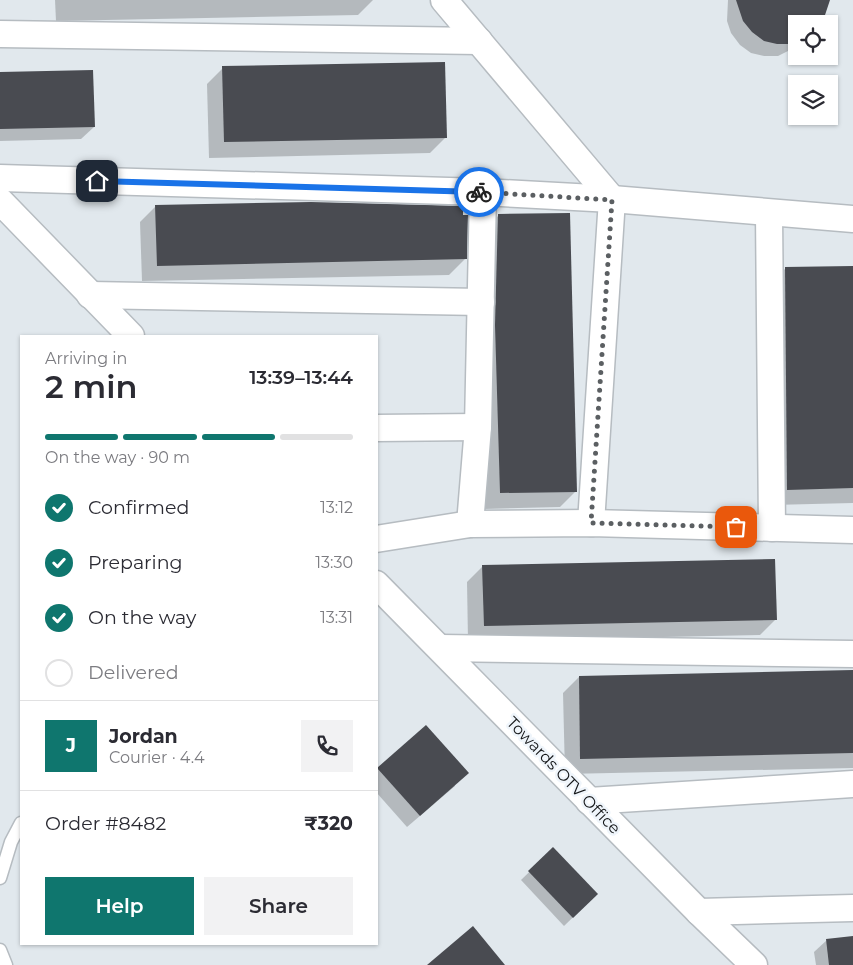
<!DOCTYPE html>
<html lang="en">
<head>
<meta charset="utf-8">
<style>
  body { margin:0; font-family:Montserrat,sans-serif; background:#f2f2f3; color:#2b2b33; height:100vh; display:flex; flex-direction:column; font-size:19px; white-space:nowrap }
  * { box-sizing:border-box; margin:0 }
  p { font-size:16px; color:#7c7c81 }
  .icon { flex:none; width:28px; height:28px; fill:none; stroke:currentColor; stroke-width:2; stroke-linecap:round; stroke-linejoin:round }
  .map { position:relative; flex:1; overflow:hidden }
  .panel { position:absolute; left:20px; top:335px; width:358px; height:610px; display:flex; flex-direction:column; background:#fff; border-radius:0px; box-shadow:0 1px 4px #0004 }
  .panel>* { flex:none }
  .fabs { position:absolute; left:788px; top:15px; display:grid; gap:10px }
  .fabs a { display:grid; place-items:center; width:50px; height:50px; border-radius:0px; background:#fff; box-shadow:0 1px 4px #0004; font-size:25px }
  .pin { position:absolute; display:grid; place-items:center; width:42px; height:42px; color:#fff; margin:-21px; border-radius:10px; box-shadow:0 2px 8px #0006 }
  .courier { position:absolute; display:grid; place-items:center; width:50px; height:50px; margin:-25px; border:4px solid #1a73e8; border-radius:50%; background:#fff; color:#222; box-shadow:0 1px 6px #0007 }
  .summary em { font-style:normal; font-weight:600 }
  .summary div { display:flex; flex-direction:column-reverse }
  .summary { display:flex; align-items:center; justify-content:space-between; height:85px; padding:0 25px }
  h1 { font-size:32px; font-weight:600; line-height:38px }
  .bar { display:grid; grid-template-columns:repeat(4,1fr); gap:8px 5px; align-content:center; height:60px; padding:0 25px }
  .bar i { height:6px; border-radius:4px; background:#e1e1e2 }
  .bar .on { background:#0f766e }
  .bar p { grid-column:span 4 }
  .line { display:flex; align-items:center; gap:12px; padding:0 25px; border-top:1px solid #e1e1e2 }
  .line div { flex:1 }
  .round { display:grid; place-items:center; flex:none; width:52px; height:52px; border-radius:0px; background:#f2f2f3 }
  ol { padding:0 25px; list-style:none }
  li { display:flex; align-items:center; gap:15px; height:55px }
  li p { margin-inline-start:auto }
  li .icon { padding:5px; border-radius:50%; background:#0f766e; color:#fff; stroke-width:4 }
  li:last-child { color:#7c7c81 }
  li i { width:28px; height:28px; border:2px solid #e1e1e2; border-radius:50% }
  .action { display:flex; gap:10px; margin-top:auto; padding:10px 25px }
  .action a { flex:1; height:58px; border-radius:0px; background:#0f766e; color:#fff; font-size:20px; font-weight:600; line-height:58px; text-align:center }
  .action a+a { background:#f2f2f3; color:#2b2b33 }
  .map>svg:first-child { display:block }
  .shadow { fill:#0003 }
  .building { fill:#494b51 }
  .lines { fill:none; stroke-linecap:round; stroke-linejoin:round }
  .service-casing { stroke:#b6bcc1; stroke-width:15 }
  .minor-casing { stroke:#b6bcc1; stroke-width:29 }
  .service { stroke:#fff; stroke-width:12 }
  .minor { stroke:#fff; stroke-width:26 }
  .done { stroke:#5b5f62; stroke-width:5; stroke-dasharray:0 9 }
  .route { stroke:#1a73e8; stroke-width:6 }
  .labels { text-anchor:middle; stroke-width:5; stroke-linejoin:round; paint-order:stroke }
  .street-label { font-size:16px; fill:#131517; stroke:#eff5fb }
</style>
</head>
<body>
<div class="map">
<svg width="853" height="965" viewBox="0 0 853 965">
  <rect width="100%" height="100%" fill="#e1e8ed"/>
  <!-- shadow -->
  <g class="shadow">
    <polygon points="55,0 373,0 358,15 56,21"/>
    <polygon points="728,0 826,0 796,24 796,47 778,56 764,56 751,53 740,45 731,33 727,21"/>
    <polygon points="223,68 446,137 430,153 209,158 207,84"/>
    <polygon points="0,73 94,127 81,139 0,141"/>
    <polygon points="156,206 465,259 449,275 142,281 140,222"/>
    <polygon points="498,216 576,491 560,507 484,509 482,232"/>
    <polygon points="853,267 853,503 772,505 769,284 785,269"/>
    <polygon points="483,566 775,620 760,635 468,641 467,582"/>
    <polygon points="853,672 853,768 565,774 563,693 579,677"/>
    <polygon points="426,727 455,786 407,827 376,792 376,771"/>
    <polygon points="553,849 597,894 564,926 521,880"/>
    <polygon points="853,937 853,965 816,965 814,952 827,940"/>
  </g>
  <!-- building -->
  <g class="building">
    <polygon points="736,0 830,0 822,24 796,24 796,44 777,44 764,41 752,32 743,21"/>
    <polygon points="445,62 447,138 224,142 222,66"/>
    <polygon points="93,70 95,127 0,129 0,72"/>
    <polygon points="311,202 463,206 463,215 468,215 467,259 157,266 155,205"/>
    <polygon points="570,213 577,492 500,493 495,325 498,214"/>
    <polygon points="853,266 853,488 787,490 785,267"/>
    <polygon points="775,559 777,620 484,626 482,565"/>
    <polygon points="853,670 853,753 580,759 579,676"/>
    <polygon points="426,725 469,773 420,816 377,768"/>
    <polygon points="553,847 598,894 573,918 528,871"/>
    <polygon points="473,926 505,965 427,965"/>
    <polygon points="853,936 853,965 829,965 826,939"/>
  </g>
  <g class="lines">
    <defs>
      <g id="service">
        <polyline points="0,878 11,842 21,823"/>
        <polyline points="0,950 6,965"/>
      </g>
      <g id="minor">
        <polyline points="444,0 612,199 591,523"/>
        <polyline points="0,34 479,41"/>
        <polyline points="0,178 483,192 612,199 853,219"/>
        <polyline points="0,201 131,336"/>
        <polyline points="769,214 772,528"/>
        <polyline points="90,295 481,302"/>
        <polyline points="376,428 478,427"/>
        <polyline points="470,524 478,427 483,192"/>
        <polyline points="376,539 470,524 591,523 853,530"/>
        <polyline points="376,584 699,912 754,965"/>
        <polyline points="441,648 853,654"/>
        <polyline points="589,801 853,784"/>
        <polyline points="699,912 853,908"/>
      </g>
    </defs>
    <!-- service casing -->
    <use href="#service" class="service-casing"/>
    <!-- minor casing -->
    <use href="#minor" class="minor-casing"/>
    <!-- service -->
    <use href="#service" class="service"/>
    <!-- minor -->
    <use href="#minor" class="minor"/>
  </g>
  <g class="lines">
    <!-- done -->
    <polyline class="done" points="479,192 612,200 591,523 736,527"/>
    <!-- route -->
    <polyline class="route" points="97,181 479,192"/>
  </g>
  <g class="labels">
    <!-- street labels -->
    <g class="street-label">
      <text transform="translate(564 775) rotate(46)" y="6">Towards OTV Office</text>
    </g>
  </g>
</svg>
<div class="fabs">
<a><svg class="icon" aria-label="locate" viewBox="0 0 24 24"><circle cx="12" cy="12" r="6"/><path d="M12 2v4M12 18v4M2 12h4M18 12h4"/></svg></a>
<a><svg class="icon" aria-label="layers" viewBox="0 0 24 24"><path d="M12 4l9 5-9 5-9-5zM3 14l9 5 9-5"/></svg></a>
</div>
<div class="pin" style="left:736px;top:527px;background:#ea580c"><svg class="icon" aria-label="bag" viewBox="0 0 24 24"><path d="M5 8h14l-1 12H6zM9 8a3 3 0 0 1 6 0"/></svg></div>
<div class="pin" style="left:97px;top:181px;background:#1f2937"><svg class="icon" aria-label="home" viewBox="0 0 24 24"><path d="M3 11l9-7 9 7M6 9v11h12V9"/></svg></div>
<div class="courier" style="left:479px;top:192px"><svg class="icon" aria-label="bike" viewBox="0 0 24 24"><circle cx="6" cy="16" r="4"/><circle cx="18" cy="16" r="4"/><path d="M6 16l4-8h5l3 8M10 8l3 8H6M13 5h3"/></svg></div>
<section class="panel">
<div class="summary"><div><h1>2 min</h1><p>Arriving in</p></div><em>13:39–13:44</em></div>
<div class="bar"><i class="on"></i><i class="on"></i><i class="on"></i><i></i><p>On the way · 90 m</p></div>
<ol>
<li><svg class="icon" aria-label="check" viewBox="0 0 24 24"><path d="M5 12l5 5 9-10"/></svg>Confirmed<p>13:12</p></li>
<li><svg class="icon" aria-label="check" viewBox="0 0 24 24"><path d="M5 12l5 5 9-10"/></svg>Preparing<p>13:30</p></li>
<li><svg class="icon" aria-label="check" viewBox="0 0 24 24"><path d="M5 12l5 5 9-10"/></svg>On the way<p>13:31</p></li>
<li><i></i>Delivered</li>
</ol>
<div class="line" style="height:90px"><b class="round" style="background:#0f766e;color:#fff">J</b><div><b>Jordan</b><p>Courier · 4.4</p></div><a class="round"><svg class="icon" aria-label="phone" viewBox="0 0 24 24"><path d="M5 4h4l2 5-3 2q2 4 5 5l2-3 5 2v4C11 20 4 13 5 4z"/></svg></a></div>
<div class="line" style="height:65px"><div>Order #8482</div><b>₹320</b></div>
<div class="action"><a>Help</a><a>Share</a></div>
</section>
</div>
</body>
</html>
